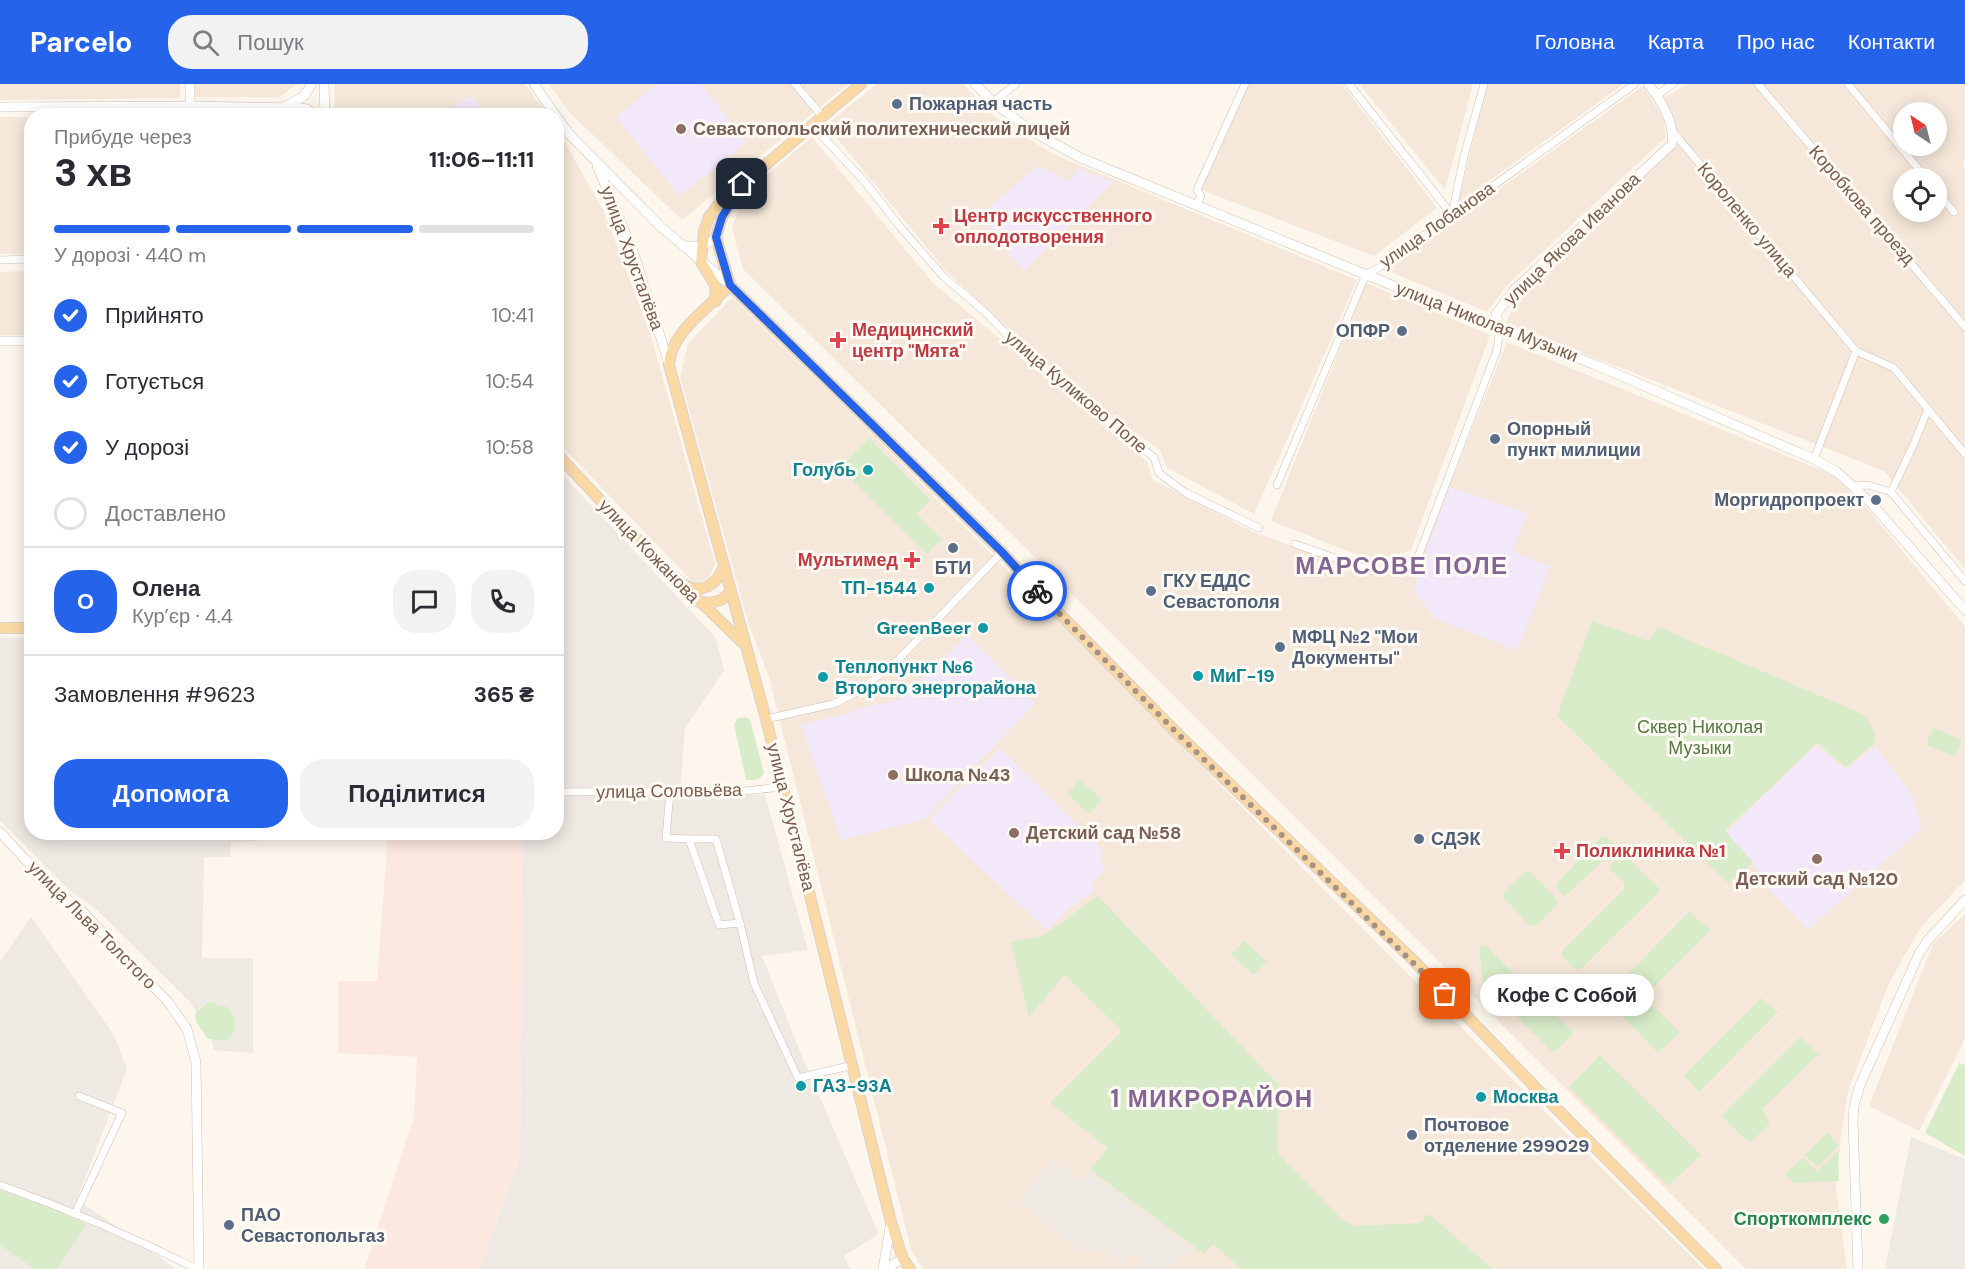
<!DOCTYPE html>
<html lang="uk">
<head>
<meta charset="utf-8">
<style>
  body { margin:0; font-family:"DM Sans",sans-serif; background:#f2f2f3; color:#2b2b33; height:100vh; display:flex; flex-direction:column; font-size:22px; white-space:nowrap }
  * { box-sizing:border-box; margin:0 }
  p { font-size:20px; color:#7c7c81 }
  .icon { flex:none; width:33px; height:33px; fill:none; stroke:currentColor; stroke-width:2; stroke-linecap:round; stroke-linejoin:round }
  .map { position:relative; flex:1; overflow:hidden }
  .panel { position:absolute; left:24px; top:24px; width:540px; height:732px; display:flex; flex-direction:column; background:#fff; border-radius:24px; box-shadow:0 3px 15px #0003 }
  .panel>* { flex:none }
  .needle { width:39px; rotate:325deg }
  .fabs { position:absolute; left:1893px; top:18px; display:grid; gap:12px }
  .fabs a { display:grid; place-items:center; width:54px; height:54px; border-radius:50%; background:#fff; box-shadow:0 3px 15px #0003; font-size:30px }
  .pin { position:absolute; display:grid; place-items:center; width:51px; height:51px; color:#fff; margin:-26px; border-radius:12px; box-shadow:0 3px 9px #0006 }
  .courier { position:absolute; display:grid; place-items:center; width:60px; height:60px; margin:-30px; border:4px solid #2563eb; border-radius:50%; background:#fff; color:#222; box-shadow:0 2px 8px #0007 }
  .bubble { position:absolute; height:42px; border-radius:21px; background:#fff; box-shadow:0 3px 15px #0003; font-size:20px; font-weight:800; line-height:42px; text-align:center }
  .head em { font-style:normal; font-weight:800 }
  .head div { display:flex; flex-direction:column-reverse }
  .head { display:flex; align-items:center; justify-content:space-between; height:102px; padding:0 30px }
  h1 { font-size:39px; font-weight:800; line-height:45px }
  .bar { display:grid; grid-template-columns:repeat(4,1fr); gap:9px 6px; align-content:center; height:72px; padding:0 30px }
  .bar i { height:8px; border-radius:4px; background:#e1e1e2 }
  .bar .active { background:#2563eb }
  .bar p { grid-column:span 4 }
  .line { display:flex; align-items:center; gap:15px; padding:0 30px; border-top:2px solid #e1e1e2 }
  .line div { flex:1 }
  .round { display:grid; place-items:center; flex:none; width:63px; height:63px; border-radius:24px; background:#f2f2f3 }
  ol { padding:0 30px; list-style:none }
  li { display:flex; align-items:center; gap:18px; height:66px }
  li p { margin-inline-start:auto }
  li .icon { padding:6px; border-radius:50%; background:#2563eb; color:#fff; stroke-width:4 }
  li:last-child { color:#7c7c81 }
  li i { width:33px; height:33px; border:3px solid #e1e1e2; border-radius:50% }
  .cta { display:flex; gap:12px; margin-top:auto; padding:12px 30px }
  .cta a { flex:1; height:69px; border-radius:24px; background:#2563eb; color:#fff; font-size:24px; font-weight:800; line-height:69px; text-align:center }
  .cta a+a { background:#f2f2f3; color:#2b2b33 }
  header { display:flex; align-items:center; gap:36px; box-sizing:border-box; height:84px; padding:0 30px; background:#2563eb; color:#fff }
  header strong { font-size:28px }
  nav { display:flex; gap:33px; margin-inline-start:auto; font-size:21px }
  .search { width:420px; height:54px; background:#f2f2f3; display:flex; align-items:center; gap:15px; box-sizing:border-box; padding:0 21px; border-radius:24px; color:#7c7c81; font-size:22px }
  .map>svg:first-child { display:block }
  .residential { fill:#f5e8da; fill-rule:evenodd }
  .commercial { fill:#fde8e0 }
  .industrial { fill:#efe9e4 }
  .education { fill:#f3e8fa }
  .green { fill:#d8ecc9 }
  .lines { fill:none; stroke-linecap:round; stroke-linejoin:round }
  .street-casing { stroke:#d1beb0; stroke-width:8 }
  .secondary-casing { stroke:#d6c0b0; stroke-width:10 }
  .primary-casing { stroke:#dad1cd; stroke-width:12 }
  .street { stroke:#fff; stroke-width:7 }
  .secondary { stroke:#fff; stroke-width:9 }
  .primary { stroke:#fbd9a5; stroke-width:10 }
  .done { stroke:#a89285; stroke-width:6; stroke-dasharray:0 10.8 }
  .route { stroke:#2563eb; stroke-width:8 }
  .service-dot { fill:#5c6f8a; stroke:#fffaf3; stroke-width:2 }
  .education-dot { fill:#8d6e63; stroke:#fffaf3; stroke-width:2 }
  .health-dot { fill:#e0444e; stroke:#fffaf3; stroke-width:2 }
  .culture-dot { fill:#0f9aa8; stroke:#fffaf3; stroke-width:2 }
  .leisure-dot { fill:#2e9e5b; stroke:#fffaf3; stroke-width:2 }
  .labels { text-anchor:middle; stroke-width:6; stroke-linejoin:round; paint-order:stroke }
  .service-label { font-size:18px; font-weight:bold; fill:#4e5e75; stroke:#fffaf3; text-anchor:start }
  .education-label { font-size:18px; font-weight:bold; fill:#785e54; stroke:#fffaf3; text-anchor:start }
  .street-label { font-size:18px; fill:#7a5c4d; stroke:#fffaf3 }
  .health-label { font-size:18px; font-weight:bold; fill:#be3a42; stroke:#fffaf3; text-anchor:start }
  .culture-label { font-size:18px; font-weight:bold; fill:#0d838f; stroke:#fffaf3; text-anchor:start }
  .park-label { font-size:18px; fill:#537a41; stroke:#fffaf3 }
  .leisure-label { font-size:18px; font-weight:bold; fill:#27864d; stroke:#fffaf3; text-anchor:end }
  .district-label { font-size:24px; font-weight:bold; letter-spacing:1.5px; fill:#846695; stroke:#fffaf3 }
</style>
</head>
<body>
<header>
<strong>Parcelo</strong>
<div class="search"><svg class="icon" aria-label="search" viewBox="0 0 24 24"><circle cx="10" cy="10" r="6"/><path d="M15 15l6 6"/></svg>Пошук</div>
<nav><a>Головна</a><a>Карта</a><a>Про нас</a><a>Контакти</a></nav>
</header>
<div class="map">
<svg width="1965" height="1185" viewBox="0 0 1965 1185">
  <rect width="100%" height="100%" fill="#fdf6ec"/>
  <!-- residential -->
  <g class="residential">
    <polygon points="0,0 180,0 180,14 0,16"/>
    <polygon points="195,0 298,0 279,13 195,13"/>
    <polygon points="335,0 525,0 548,31 334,32"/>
    <polygon points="549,0 848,0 682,136 570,29"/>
    <polygon points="877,0 963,0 997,35 1053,70 1357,196 1254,430 1166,383 1160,366 1071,303 946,187 826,41"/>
    <polygon points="1248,0 1342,0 1437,124 1374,172 1196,104"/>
    <polygon points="1359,0 1473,0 1445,106"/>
    <polygon points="1486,0 1624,0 1458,119"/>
    <path d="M1688 0H1965V72L1963 79 1965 91V485L1884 387 1506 239 1519 210 1679 59 1665 13ZM1904 28H1936V62H1904ZM1904 94H1936V128H1904Z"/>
    <polygon points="1643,2 1663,34 1666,53 1508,200 1487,228 1386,186"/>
    <rect x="0" y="33" width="31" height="137"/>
    <polygon points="557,44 604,128 650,249 715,480 709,494 699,498 691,496 557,357"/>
    <polygon points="812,53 933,199 1147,378 1153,396 1251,447 1375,492 1420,475 1507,258 1831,390 1867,424 1965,543 1965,796 1921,843 1889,899 1848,1007 1841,1050 1836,1105 1847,1185 1746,1185 1063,501 743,185 732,144 744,110"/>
    <polygon points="31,187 31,251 0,251 0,188"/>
    <polygon points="1366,199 1490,251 1411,466 1375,478 1271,437"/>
    <polygon points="732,213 874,352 1553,1036 1704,1185 923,1185 911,1165 769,593 748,538 680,293 688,260"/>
    <polygon points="1965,830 1965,954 1919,1047 1869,1022 1933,860"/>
  </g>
  <!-- commercial -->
  <polygon class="commercial" points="388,749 523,749 520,1073 480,1185 364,1185 414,1033 417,973 338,969 338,897 377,897"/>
  <!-- industrial -->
  <g class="industrial">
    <polygon points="557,385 716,554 724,587 685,644 680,711 765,711 808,866 762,872 801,970 879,1150 844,1172 850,1185 480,1185 520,1073 523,749 556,748"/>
    <polygon points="0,554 31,554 32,748 258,749 257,757 231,758 230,773 204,773 202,874 253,874 253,969 214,966 210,949 190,918 96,825 68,805 0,737"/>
    <polygon points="31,833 114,951 127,985 77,1115 176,1185 0,1185 0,878"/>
    <polygon points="1911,1053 1965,1075 1965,1185 1885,1185"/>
    <polygon points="1052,1076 1082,1097 1090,1088 1190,1164 1169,1185 1134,1185 1143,1175 1134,1167 1123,1179 1103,1165 1088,1168 1078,1165 1021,1119 1025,1113 1022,1111"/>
  </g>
  <!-- education -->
  <g class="education">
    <polygon points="657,0 700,0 747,58 680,112 616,33"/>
    <polygon points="471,11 483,31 443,31"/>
    <polygon points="1037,82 1070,97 1078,84 1113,98 1024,187 980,132"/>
    <polygon points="1450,403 1528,429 1512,467 1550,483 1517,566 1436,535 1414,508 1423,475"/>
    <polygon points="968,551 1035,619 925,735 841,756 801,641 851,629 853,625 897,617"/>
    <polygon points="1816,662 1846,686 1875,662 1913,712 1922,744 1808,846 1768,804 1772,799 1723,751"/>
    <polygon points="1000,664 1102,765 1101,775 1105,781 1102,785 1105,787 1092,799 1095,807 1069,824 1047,846 929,736"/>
  </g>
  <!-- green -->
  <g class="green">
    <polygon points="869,354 931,416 917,430 942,455 927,470 840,384"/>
    <polygon points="1592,537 1649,557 1658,543 1863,630 1875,649 1874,660 1846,683 1817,659 1725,747 1753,778 1728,799 1557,632"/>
    <path d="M744 633 750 635 764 689C759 697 755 696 746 696L734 640 738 634Z"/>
    <polygon points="1933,644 1962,656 1955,672 1926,661"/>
    <polygon points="1080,696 1102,716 1089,730 1067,709"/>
    <polygon points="1606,752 1615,760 1616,764 1568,810 1564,812 1556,803 1556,800 1601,753"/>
    <polygon points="1620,771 1625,771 1659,804 1659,808 1581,885 1576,886 1561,871 1562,867 1625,804 1624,799 1610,785 1610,781"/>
    <polygon points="1526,787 1530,787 1557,816 1556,822 1537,841 1529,841 1504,814 1504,808"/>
    <polygon points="1098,812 1279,1001 1277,1060 1279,1071 1344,1137 1353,1142 1419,1139 1429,1130 1493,1185 1241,1185 1213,1160 1204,1170 1090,1086 1108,1064 1050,1019 1122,947 1065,891 1029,933 1011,858 1044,851"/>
    <polygon points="1689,828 1711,846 1650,907 1650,920 1680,948 1658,969 1610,919 1607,911"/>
    <polygon points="1245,857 1267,878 1253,891 1231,870"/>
    <polygon points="1485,861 1572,947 1571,953 1555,967 1550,966 1483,898 1479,864"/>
    <polygon points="1761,914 1778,928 1699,1008 1684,991"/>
    <path d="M208 918 227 923C238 935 239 946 226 957L208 955 196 938 195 930Z"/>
    <polygon points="1800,953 1819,970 1762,1025 1770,1039 1750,1059 1721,1032"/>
    <polygon points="1600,971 1701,1071 1668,1102 1569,1003"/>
    <polygon points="1959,979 1965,981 1965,1072 1925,1049"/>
    <polygon points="1827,1049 1839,1061 1818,1083 1805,1071"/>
    <polygon points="1838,1068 1839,1097 1794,1099 1785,1090 1803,1074 1817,1087"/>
    <polygon points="0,1106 53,1123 86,1140 57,1185 35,1185 0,1161"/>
  </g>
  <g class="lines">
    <defs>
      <g id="street">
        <polyline points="795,0 822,32"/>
        <polyline points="1349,0 1452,131"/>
        <polyline points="1758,0 1965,243"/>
        <polyline points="1848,0 1926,94"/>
        <polyline points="1657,11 1673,0"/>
        <polyline points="993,18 1016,0"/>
        <polyline points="811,40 865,98 901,144 943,192 985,228 1018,262 1120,349 1154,373 1159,389 1186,409 1259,444"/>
        <polyline points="1673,48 1856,267 1894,284 1965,370"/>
        <polyline points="1936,107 1954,128"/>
        <polyline points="1197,120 1201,112 1197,106 1245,0"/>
        <polyline points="1452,131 1464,72 1484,0"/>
        <polyline points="0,176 32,175"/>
        <polyline points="1814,375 1856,267"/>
        <polyline points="1277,401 1366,190 1380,183 1635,0"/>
        <polyline points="1854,402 1868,401 1891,408 1965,497"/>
        <polyline points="1891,408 1913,362 1928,325"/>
        <polyline points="1295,460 1375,488 1418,473 1497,266 1500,244"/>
        <polyline points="766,635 833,620 852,611 868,600 899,575 1002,468"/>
        <polyline points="556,708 744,707 782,703"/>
        <polyline points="670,708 666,754 689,755 719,841 740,839 754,899 798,994 853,981"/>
        <polyline points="689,755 716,755 740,839"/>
        <path d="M0 1101C68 1125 133 1153 197 1185"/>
        <polyline points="75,1130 122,1029 79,1012"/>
      </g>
      <g id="secondary">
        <polyline points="324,0 325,32"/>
        <polyline points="534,0 556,32"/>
        <polyline points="975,0 993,18 1030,46 1081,74 1389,200 1596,281 1814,375 1837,388 1870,418 1965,526"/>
        <polyline points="190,22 190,0"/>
        <polyline points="286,22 304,12 312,0"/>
        <polyline points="0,23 193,22 301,24 307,25 316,32"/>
        <polyline points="556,32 570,51 661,143 730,201"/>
        <polyline points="597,82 633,167 669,280"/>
        <path d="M683 162C698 163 705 163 716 153"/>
        <path d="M1500 244 1496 230 1514 206 1672 60C1675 39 1661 16 1648 0"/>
        <polyline points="0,257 32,257"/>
        <polyline points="0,748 46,798 82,827 168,918 187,945 196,978 199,1185"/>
        <polyline points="883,1185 891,1138"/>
        <polyline points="889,1185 893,1180 903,1175"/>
        <polyline points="1858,1185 1853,1036 1854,1022 1860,1001 1919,870 1928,856 1965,816"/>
      </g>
      <g id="primary">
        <polyline points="730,201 1002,468 1048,518 1181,653 1413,876 1537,1005 1716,1185"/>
        <path d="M730 201C709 224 671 247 669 281L766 635 891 1138 903 1175 910 1185"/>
        <polyline points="730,201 716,153 722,133 733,113"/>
        <polyline points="716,217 715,201 701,178 704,147 709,133 718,121 861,0"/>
        <polyline points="556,369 650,469 745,561"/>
        <path d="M683 500C702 511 717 501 724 482"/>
        <path d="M699 518C713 520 723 518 731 507"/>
        <polyline points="0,544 32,544"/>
      </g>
    </defs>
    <!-- street casing -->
    <use href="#street" class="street-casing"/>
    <!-- secondary casing -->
    <use href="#secondary" class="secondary-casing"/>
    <!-- primary casing -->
    <use href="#primary" class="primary-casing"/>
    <!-- street -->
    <use href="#street" class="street"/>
    <!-- secondary -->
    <use href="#secondary" class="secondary"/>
    <!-- primary -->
    <use href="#primary" class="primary"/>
  </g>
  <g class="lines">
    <!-- done -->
    <polyline class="done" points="1037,507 1181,653 1445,910"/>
    <!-- route -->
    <polyline class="route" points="742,100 722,133 716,153 730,201 1002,468 1037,507"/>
  </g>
  <!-- markers -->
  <g class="service-dot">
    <circle cx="897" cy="20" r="6"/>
    <circle cx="1402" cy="247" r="6"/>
    <circle cx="1495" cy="355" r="6"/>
    <circle cx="1876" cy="416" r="6"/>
    <circle cx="953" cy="464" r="6"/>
    <circle cx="1151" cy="507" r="6"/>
    <circle cx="1280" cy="563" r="6"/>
    <circle cx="1419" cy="755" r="6"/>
    <circle cx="1412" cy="1051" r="6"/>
    <circle cx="229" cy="1141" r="6"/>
  </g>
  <g class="education-dot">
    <circle cx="681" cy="45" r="6"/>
    <circle cx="893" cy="691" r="6"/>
    <circle cx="1014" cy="749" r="6"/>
    <circle cx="1817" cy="775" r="6"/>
  </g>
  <g class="health-dot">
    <path d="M938 133h6v6h6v6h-6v6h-6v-6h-6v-6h6z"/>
    <path d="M835 247h6v6h6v6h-6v6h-6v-6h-6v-6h6z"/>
    <path d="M909 467h6v6h6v6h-6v6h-6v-6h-6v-6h6z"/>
    <path d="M1559 758h6v6h6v6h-6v6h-6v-6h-6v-6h6z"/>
  </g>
  <g class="culture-dot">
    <circle cx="868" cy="386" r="6"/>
    <circle cx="929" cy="504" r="6"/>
    <circle cx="983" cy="544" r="6"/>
    <circle cx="1198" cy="592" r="6"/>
    <circle cx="823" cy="593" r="6"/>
    <circle cx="801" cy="1002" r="6"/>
    <circle cx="1481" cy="1013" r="6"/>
  </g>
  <circle class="leisure-dot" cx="1884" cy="1135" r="6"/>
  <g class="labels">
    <!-- service labels -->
    <g class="service-label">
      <text x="909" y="26">Пожарная часть</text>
      <text x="1390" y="253" text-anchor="end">ОПФР</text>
      <text x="1507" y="351">Опорный<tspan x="1507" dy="21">пункт милиции</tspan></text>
      <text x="1864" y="422" text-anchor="end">Моргидропроект</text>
      <text x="953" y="490" text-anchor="middle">БТИ</text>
      <text x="1163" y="503">ГКУ ЕДДС<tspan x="1163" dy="21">Севастополя</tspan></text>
      <text x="1292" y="559">МФЦ №2 "Мои<tspan x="1292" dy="21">Документы"</tspan></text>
      <text x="1431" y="761">СДЭК</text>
      <text x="1424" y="1047">Почтовое<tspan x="1424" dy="21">отделение 299029</tspan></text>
      <text x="241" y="1137">ПАО<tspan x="241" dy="21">Севастопольгаз</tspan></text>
    </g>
    <!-- education labels -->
    <g class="education-label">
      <text x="693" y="51">Севастопольский политехнический лицей</text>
      <text x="905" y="697">Школа №43</text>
      <text x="1026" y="755">Детский сад №58</text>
      <text x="1817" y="801" text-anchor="middle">Детский сад №120</text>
    </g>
    <!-- street labels -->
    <g class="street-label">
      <text transform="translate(1862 121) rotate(49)" y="6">Коробкова проезд</text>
      <text transform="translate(1747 136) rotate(50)" y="6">Короленко улица</text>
      <text transform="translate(1437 141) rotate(-35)" y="6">улица Лобанова</text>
      <text transform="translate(1572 155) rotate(-44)" y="6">улица Якова Иванова</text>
      <text transform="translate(632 174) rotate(70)" y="6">улица Хрусталёва</text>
      <text transform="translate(1487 238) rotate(21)" y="6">улица Николая Музыки</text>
      <text transform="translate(1076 308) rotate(40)" y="6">улица Куликово Поле</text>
      <text transform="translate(649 467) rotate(46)" y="6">улица Кожанова</text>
      <text transform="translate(669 707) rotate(-1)" y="6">улица Соловьёва</text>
      <text transform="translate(791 733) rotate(76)" y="6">улица Хрусталёва</text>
      <text transform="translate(92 841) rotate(45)" y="6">улица Льва Толстого</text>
    </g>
    <!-- health labels -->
    <g class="health-label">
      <text x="954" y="138">Центр искусственного<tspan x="954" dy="21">оплодотворения</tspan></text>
      <text x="852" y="252">Медицинский<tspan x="852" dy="21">центр "Мята"</tspan></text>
      <text x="898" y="482" text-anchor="end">Мультимед</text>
      <text x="1576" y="773">Поликлиника №1</text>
    </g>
    <!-- culture labels -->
    <g class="culture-label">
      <text x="856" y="392" text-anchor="end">Голубь</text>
      <text x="917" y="510" text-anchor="end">ТП-1544</text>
      <text x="971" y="550" text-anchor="end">GreenBeer</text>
      <text x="835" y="589">Теплопункт №6<tspan x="835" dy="21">Второго энергорайона</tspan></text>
      <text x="1210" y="598">МиГ-19</text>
      <text x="813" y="1008">ГАЗ-93А</text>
      <text x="1493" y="1019">Москва</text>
    </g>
    <!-- park labels -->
    <g class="park-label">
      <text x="1700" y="649">Сквер Николая<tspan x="1700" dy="21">Музыки</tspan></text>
    </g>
    <!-- leisure labels -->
    <g class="leisure-label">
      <text x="1872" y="1141">Спорткомплекс</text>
    </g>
    <!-- district labels -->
    <g class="district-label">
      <text x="1402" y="490">МАРСОВЕ ПОЛЕ</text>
      <text x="1212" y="1023">1 МИКРОРАЙОН</text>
    </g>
  </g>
</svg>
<div class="fabs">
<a><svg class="needle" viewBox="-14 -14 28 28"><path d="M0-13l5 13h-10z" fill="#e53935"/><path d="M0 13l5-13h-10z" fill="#7c7c81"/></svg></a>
<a><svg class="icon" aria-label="locate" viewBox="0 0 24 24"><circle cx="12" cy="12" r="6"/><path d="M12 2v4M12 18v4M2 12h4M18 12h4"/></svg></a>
</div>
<div class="pin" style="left:1445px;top:910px;background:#ea580c"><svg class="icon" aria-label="bag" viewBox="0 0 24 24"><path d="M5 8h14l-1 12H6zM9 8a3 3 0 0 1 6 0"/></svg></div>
<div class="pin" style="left:742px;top:100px;background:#1f2937"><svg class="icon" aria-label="home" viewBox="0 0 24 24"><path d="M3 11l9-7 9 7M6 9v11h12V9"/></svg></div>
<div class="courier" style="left:1037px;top:507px"><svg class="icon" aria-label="bike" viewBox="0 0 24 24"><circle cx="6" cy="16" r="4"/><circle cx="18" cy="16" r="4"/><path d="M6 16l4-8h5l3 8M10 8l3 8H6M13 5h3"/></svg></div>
<div class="bubble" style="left:1480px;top:890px;width:174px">Кофе С Собой</div>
<section class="panel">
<div class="head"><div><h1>3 хв</h1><p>Прибуде через</p></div><em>11:06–11:11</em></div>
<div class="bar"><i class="active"></i><i class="active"></i><i class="active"></i><i></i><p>У дорозі · 440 m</p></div>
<ol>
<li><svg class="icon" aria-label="check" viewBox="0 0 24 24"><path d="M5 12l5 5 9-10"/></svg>Прийнято<p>10:41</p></li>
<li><svg class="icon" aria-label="check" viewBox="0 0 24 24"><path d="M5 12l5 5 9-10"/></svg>Готується<p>10:54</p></li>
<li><svg class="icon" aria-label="check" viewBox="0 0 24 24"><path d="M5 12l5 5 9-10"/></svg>У дорозі<p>10:58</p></li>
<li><i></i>Доставлено</li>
</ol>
<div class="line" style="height:108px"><b class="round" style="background:#2563eb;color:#fff">О</b><div><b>Олена</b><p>Кур’єр · 4.4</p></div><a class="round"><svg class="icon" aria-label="chat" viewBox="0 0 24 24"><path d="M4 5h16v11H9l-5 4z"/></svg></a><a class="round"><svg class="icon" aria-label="phone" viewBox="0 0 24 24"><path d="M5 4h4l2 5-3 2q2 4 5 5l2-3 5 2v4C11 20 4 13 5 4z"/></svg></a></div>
<div class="line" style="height:78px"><div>Замовлення #9623</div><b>365 ₴</b></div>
<div class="cta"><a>Допомога</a><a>Поділитися</a></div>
</section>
</div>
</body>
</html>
